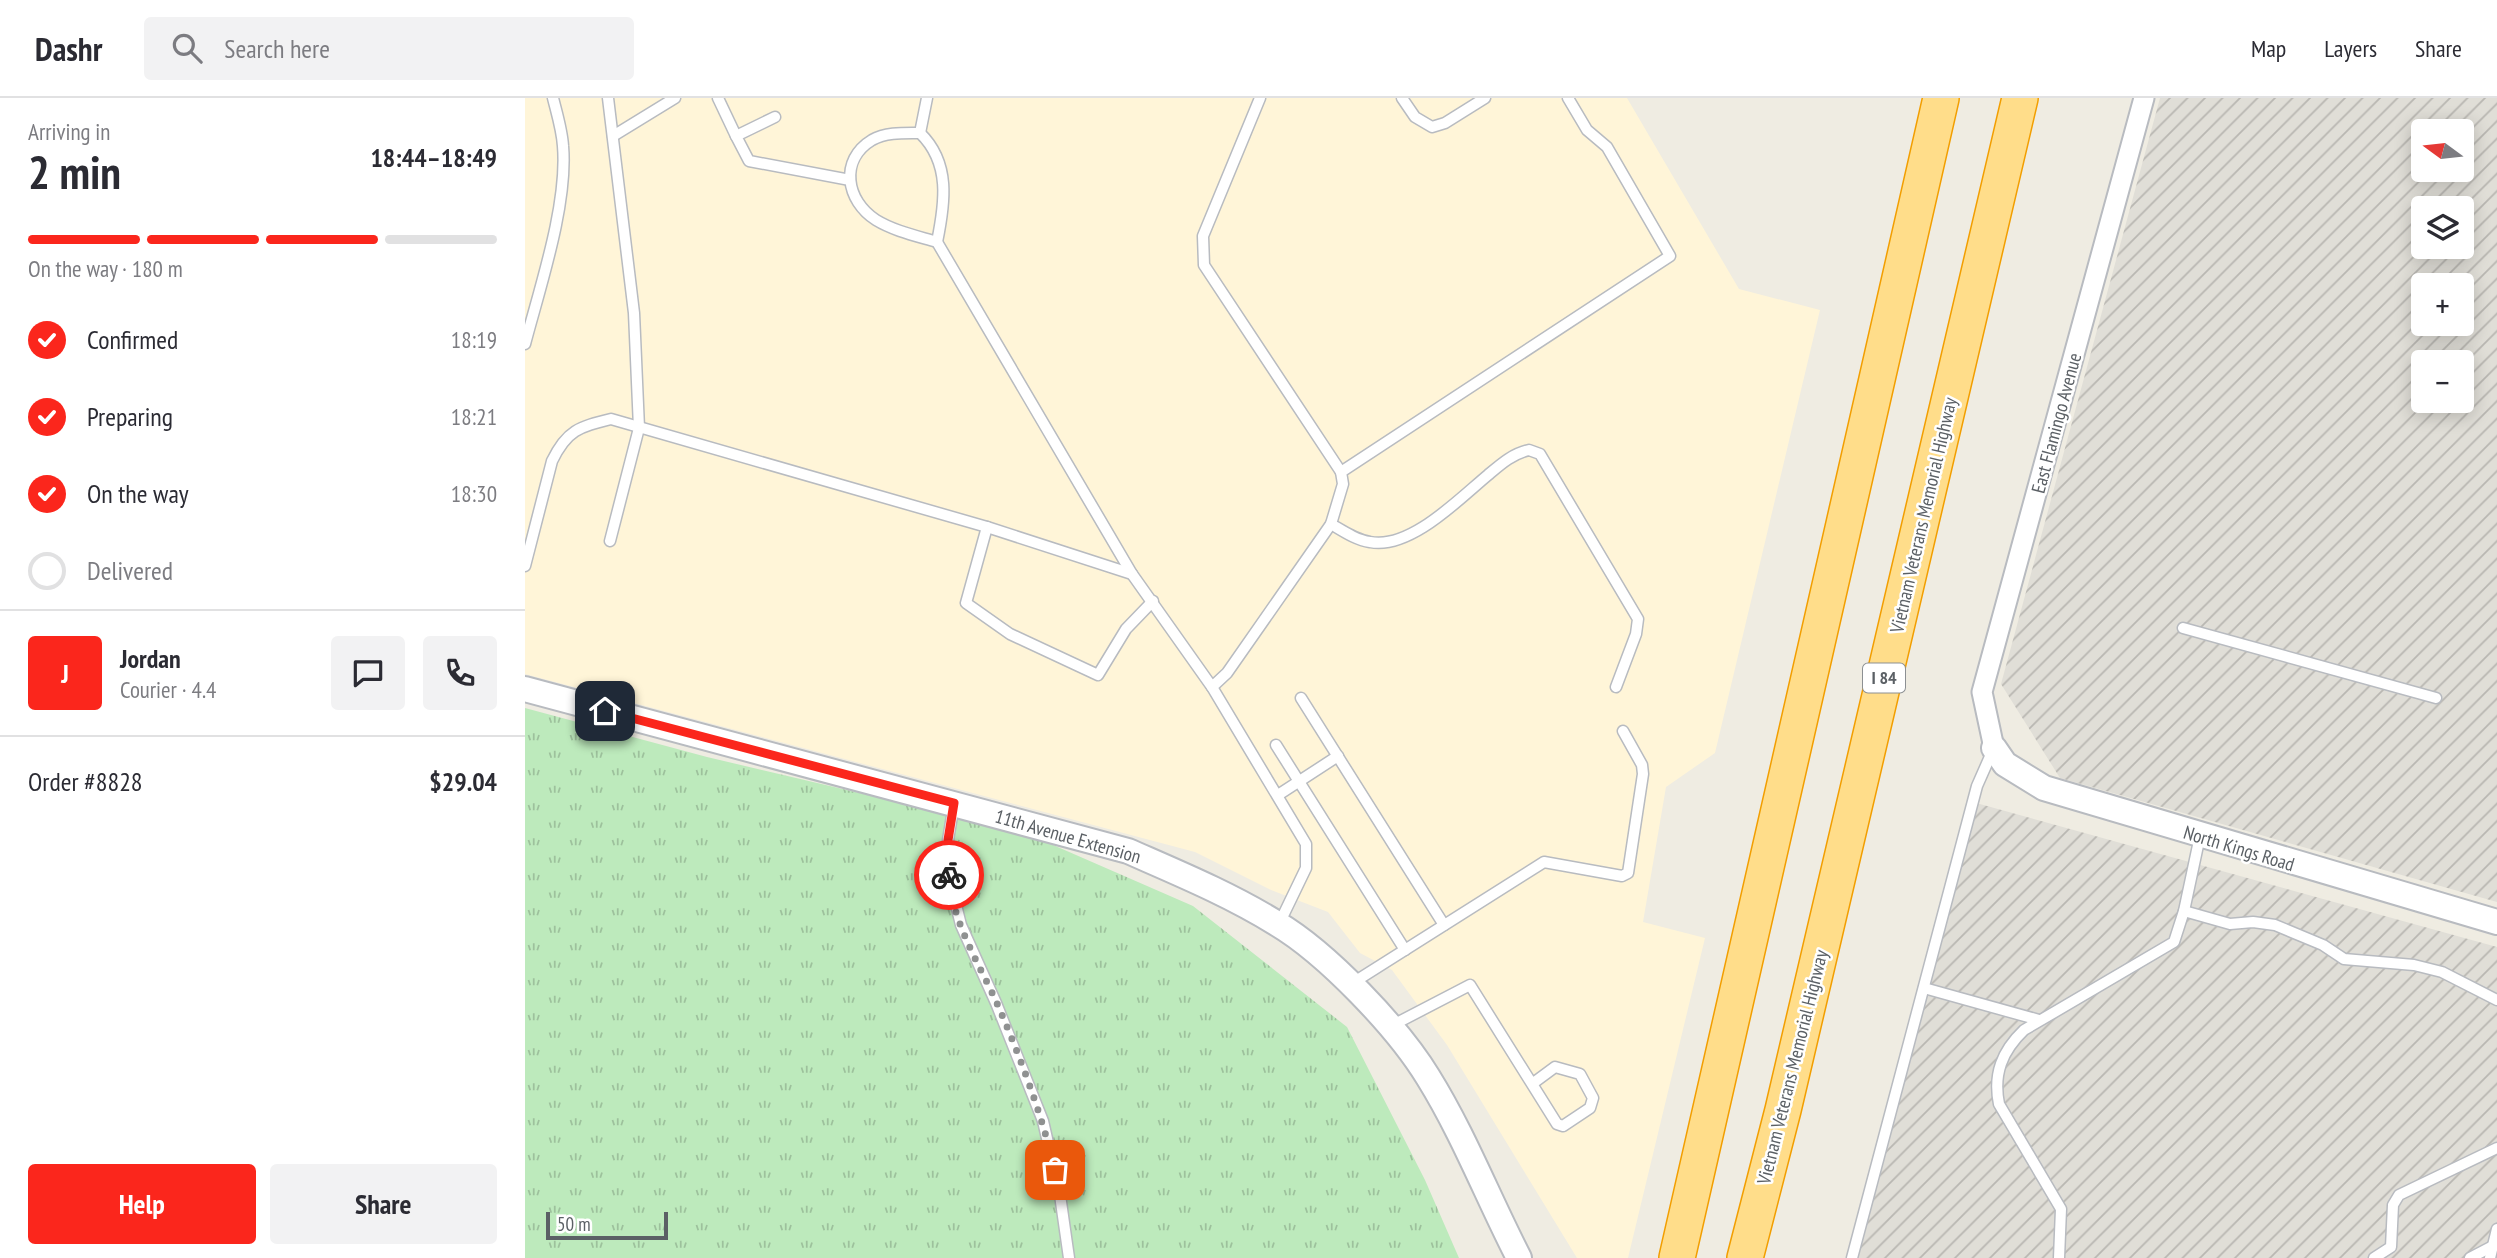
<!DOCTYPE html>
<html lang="en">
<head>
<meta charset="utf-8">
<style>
  body { margin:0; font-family:"PT Sans Narrow",sans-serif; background:#f2f2f3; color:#2b2b33; height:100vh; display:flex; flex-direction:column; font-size:26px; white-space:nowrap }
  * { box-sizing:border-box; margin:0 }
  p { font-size:23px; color:#7c7c81 }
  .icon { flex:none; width:38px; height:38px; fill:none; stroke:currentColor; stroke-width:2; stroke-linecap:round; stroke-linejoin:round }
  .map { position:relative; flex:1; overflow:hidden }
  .panel { display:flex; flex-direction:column; background:#fff; width:525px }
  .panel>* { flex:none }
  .needle { width:46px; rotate:285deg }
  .buttons { position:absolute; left:1886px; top:21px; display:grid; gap:14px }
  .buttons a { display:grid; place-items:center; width:63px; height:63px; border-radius:7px; background:#fff; box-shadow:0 4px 18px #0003; font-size:35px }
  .scale { position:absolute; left:21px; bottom:18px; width:122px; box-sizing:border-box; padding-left:7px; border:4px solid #5b6065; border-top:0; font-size:19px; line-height:24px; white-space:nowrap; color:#5b6065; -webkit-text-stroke:5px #fff; paint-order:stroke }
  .pin { position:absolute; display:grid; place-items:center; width:60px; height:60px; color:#fff; margin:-30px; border-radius:14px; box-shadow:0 4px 10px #0006 }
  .courier { position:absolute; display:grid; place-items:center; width:70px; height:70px; margin:-35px; border:5px solid #fb261c; border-radius:50%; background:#fff; color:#222; box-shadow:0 2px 9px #0007 }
  .headline em { font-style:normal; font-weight:700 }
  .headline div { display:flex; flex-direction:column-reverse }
  .headline { display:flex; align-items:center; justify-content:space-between; height:119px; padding:0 28px }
  h1 { font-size:46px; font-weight:700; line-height:52px }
  .bar { display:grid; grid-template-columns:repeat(4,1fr); gap:10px 7px; align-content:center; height:84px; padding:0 28px }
  .bar i { height:9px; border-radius:5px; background:#e1e1e2 }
  .bar .on { background:#fb261c }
  .bar p { grid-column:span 4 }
  .line { display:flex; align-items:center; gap:18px; padding:0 28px; border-top:2px solid #e1e1e2 }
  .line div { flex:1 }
  .round { display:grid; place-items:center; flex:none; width:74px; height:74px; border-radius:7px; background:#f2f2f3 }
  ol { padding:0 28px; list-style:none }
  li { display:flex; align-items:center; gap:21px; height:77px }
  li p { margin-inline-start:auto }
  li .icon { padding:7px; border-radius:50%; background:#fb261c; color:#fff; stroke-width:4 }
  li:last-child { color:#7c7c81 }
  li i { width:38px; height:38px; border:4px solid #e1e1e2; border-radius:50% }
  .button { display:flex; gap:14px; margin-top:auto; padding:14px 28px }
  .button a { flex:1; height:80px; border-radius:7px; background:#fb261c; color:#fff; font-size:28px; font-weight:700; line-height:80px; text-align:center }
  .button a+a { background:#f2f2f3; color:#2b2b33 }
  header { display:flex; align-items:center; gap:42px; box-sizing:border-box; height:98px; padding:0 35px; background:#fff; border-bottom:2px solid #e1e1e2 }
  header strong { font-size:33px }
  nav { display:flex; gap:38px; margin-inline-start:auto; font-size:24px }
  .search { width:490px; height:63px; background:#f2f2f3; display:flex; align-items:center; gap:18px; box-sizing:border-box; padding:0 24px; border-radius:7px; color:#7c7c81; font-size:26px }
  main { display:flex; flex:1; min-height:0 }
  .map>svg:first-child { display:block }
  .commercial { fill:#fff5d8 }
  .industrial { fill:url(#industrial-furrows); fill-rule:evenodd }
  .grass { fill:url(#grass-tufts) }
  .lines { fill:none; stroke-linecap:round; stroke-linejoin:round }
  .service-casing { stroke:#b8bbc0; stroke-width:13 }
  .minor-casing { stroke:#b8bbc0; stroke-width:23 }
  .tertiary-casing { stroke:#b8bbc0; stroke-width:28 }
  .motorway-casing { stroke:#f29e00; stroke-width:38 }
  .service { stroke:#fff; stroke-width:10 }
  .minor { stroke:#fff; stroke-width:19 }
  .tertiary { stroke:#fff; stroke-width:24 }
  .motorway { stroke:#ffdd8a; stroke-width:35 }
  .done { stroke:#8f9191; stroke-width:7; stroke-dasharray:0 12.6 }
  .route { stroke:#fb261c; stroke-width:9 }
  .labels { text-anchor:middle; stroke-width:5; stroke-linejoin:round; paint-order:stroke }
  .shield { fill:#fff; stroke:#8c9093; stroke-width:2 }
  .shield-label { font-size:18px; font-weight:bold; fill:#5b6065 }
  .street-label { font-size:19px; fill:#5b6065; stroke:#fff }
</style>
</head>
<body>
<header>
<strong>Dashr</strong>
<div class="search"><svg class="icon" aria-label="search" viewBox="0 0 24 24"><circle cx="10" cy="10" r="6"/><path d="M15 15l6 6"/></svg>Search here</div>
<nav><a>Map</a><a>Layers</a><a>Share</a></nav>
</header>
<main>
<section class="panel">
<div class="headline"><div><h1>2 min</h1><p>Arriving in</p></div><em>18:44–18:49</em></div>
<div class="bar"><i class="on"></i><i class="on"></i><i class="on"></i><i></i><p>On the way · 180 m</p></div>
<ol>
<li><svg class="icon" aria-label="check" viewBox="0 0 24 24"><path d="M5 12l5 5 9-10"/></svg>Confirmed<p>18:19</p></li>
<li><svg class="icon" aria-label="check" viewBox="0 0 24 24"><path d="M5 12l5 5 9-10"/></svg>Preparing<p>18:21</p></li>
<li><svg class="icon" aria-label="check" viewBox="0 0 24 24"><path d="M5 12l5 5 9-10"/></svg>On the way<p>18:30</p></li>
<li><i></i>Delivered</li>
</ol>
<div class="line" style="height:126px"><b class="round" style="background:#fb261c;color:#fff">J</b><div><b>Jordan</b><p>Courier · 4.4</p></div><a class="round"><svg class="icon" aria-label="chat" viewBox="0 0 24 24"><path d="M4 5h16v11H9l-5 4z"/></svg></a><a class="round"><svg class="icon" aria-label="phone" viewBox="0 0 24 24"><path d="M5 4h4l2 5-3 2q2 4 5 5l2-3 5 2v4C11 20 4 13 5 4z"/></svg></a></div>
<div class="line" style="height:91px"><div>Order #8828</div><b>$29.04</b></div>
<div class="button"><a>Help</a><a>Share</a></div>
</section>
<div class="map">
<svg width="1972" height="1160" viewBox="0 0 1972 1160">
  <defs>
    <pattern id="industrial-furrows" width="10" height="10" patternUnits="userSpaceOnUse" patternTransform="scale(1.75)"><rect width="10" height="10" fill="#e0ded7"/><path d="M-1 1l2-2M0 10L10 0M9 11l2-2" fill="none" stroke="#b9b7b2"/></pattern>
    <pattern id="grass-tufts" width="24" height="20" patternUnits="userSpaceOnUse" patternTransform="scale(1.75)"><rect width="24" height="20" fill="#bdeabc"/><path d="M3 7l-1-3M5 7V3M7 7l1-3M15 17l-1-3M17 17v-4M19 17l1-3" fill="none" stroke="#9dc19c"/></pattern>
  </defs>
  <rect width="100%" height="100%" fill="#efece2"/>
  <!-- commercial -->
  <polygon class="commercial" points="0,0 1102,0 1214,191 1295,212 1190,655 1141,689 1118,824 1180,840 1103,1160 1052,1160 922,947 867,872 835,855 803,814 746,792 670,754 0,576"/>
  <!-- industrial -->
  <g class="industrial">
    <path d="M1635 0H1972V804L1535 680 1476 586ZM1899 33H1937V72H1899ZM1899 110H1937V149H1899ZM1899 187H1937V226H1899ZM1899 264H1937V303H1899Z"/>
    <polygon points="1444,703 1972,849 1972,1160 1321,1160"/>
  </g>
  <!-- grass -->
  <polygon class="grass" points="0,610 182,659 496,733 668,808 822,929 900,1082 934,1160 0,1160"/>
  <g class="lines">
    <defs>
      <g id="service">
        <polyline points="83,0 109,215 114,330 85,443"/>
        <polyline points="193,0 211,38"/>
        <polyline points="735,0 678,138 679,167 816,374"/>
        <polyline points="877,0 890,19 907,29 920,25 960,0"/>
        <polyline points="250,19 211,38 224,63 325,82"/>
        <path d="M395 35C426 65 420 105 412 144 392 138 369 133 351 122 321 103 314 62 347 42 361 34 379 35 395 35Z"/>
        <polyline points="395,35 402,0"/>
        <polyline points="88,38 150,0"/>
        <polyline points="412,144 607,476 687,589"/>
        <path d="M0 246C15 189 43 106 38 48 37 32 32 16 28 0"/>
        <path d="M806 426C818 433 831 442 845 444 885 452 934 401 963 377 976 366 987 356 1004 352L1015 356 1113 521 1111 536 1091 589"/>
        <polyline points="462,429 441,505 485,536 573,577 601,531 628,503"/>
        <path d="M0 468 27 363C42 332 54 329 86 321L462 429 607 476"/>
        <polyline points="1658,530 1911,600"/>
        <polyline points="776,600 919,827"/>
        <polyline points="751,647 880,852"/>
        <polyline points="753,697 813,658"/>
        <polyline points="429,706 423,742 425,783 436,827 471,905 518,1023 535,1097 544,1160"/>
        <polyline points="1659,813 1705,826 1728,824 1750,827 1798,847 1819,861 1889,867 1917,874 1972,902"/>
        <polyline points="754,826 781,770 781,746 687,589 702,575 806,426 818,386 816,374 1145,158 1082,49 1062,32 1043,0"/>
        <polyline points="826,886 1019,764 1097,778 1103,775 1118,676 1117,667 1098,633"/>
        <polyline points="1399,890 1514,922"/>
        <polyline points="866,928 945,887 1032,1026 1038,1028 1065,1010 1068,1000 1055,976 1030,969 1007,986"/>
        <polyline points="1327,1160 1452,688 1467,654"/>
        <path d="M1534 1160 1536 1111 1474 1006C1468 976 1477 953 1499 932L1649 844 1659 813 1675 738"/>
        <polyline points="1849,1160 1866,1149 1868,1107 1874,1097 1972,1050"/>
        <polyline points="1945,1160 1968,1148"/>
        <polyline points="1965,1160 1972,1131"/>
      </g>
      <polyline id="minor" points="1469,650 1457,594 1619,0"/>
      <g id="tertiary">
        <path d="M0 591 603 753C653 775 704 796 751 825 802 855 873 930 903 979 939 1037 963 1100 994 1160"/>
        <polyline points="1469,650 1480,666 1519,690 1972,824"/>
      </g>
      <g id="motorway">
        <polyline points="1152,1160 1416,0"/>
        <polyline points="1220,1160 1258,1012 1495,0"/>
      </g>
    </defs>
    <!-- service casing -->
    <use href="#service" class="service-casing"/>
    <!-- minor casing -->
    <use href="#minor" class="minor-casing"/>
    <!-- tertiary casing -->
    <use href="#tertiary" class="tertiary-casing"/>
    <!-- motorway casing -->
    <use href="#motorway" class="motorway-casing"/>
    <!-- service -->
    <use href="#service" class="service"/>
    <!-- minor -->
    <use href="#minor" class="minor"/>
    <!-- tertiary -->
    <use href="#tertiary" class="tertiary"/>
    <!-- motorway -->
    <use href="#motorway" class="motorway"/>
  </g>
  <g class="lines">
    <!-- done -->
    <path class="done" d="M424 777C426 821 453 864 471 903 495 958 516 1014 530 1072"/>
    <!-- route -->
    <polyline class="route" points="80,613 429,705 423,742 424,777"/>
  </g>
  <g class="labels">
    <!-- shield labels -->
    <rect class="shield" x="1338" y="565.5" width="42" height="29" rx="5"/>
    <g class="shield-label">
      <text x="1359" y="586">I 84</text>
    </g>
    <!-- street labels -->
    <g class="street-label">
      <text transform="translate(1531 325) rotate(-75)" y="7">East Flamingo Avenue</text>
      <text transform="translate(1398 417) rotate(-77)" y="7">Vietnam Veterans Memorial Highway</text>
      <text transform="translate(543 738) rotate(16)" y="7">11th Avenue Extension</text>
      <text transform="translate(1714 750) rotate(17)" y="7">North Kings Road</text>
      <text transform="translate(1267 969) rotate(-76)" y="7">Vietnam Veterans Memorial Highway</text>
    </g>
  </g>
</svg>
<div class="buttons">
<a><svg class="needle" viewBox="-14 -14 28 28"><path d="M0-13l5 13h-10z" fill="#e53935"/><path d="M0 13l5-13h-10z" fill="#7c7c81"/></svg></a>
<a><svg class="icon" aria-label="layers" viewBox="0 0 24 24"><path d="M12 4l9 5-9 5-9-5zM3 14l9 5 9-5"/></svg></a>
<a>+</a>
<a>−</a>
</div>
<div class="scale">50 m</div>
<div class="pin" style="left:530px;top:1072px;background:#ea580c"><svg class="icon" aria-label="bag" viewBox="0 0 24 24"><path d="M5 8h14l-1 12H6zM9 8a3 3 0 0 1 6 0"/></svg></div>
<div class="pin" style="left:80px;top:613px;background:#1f2937"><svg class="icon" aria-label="home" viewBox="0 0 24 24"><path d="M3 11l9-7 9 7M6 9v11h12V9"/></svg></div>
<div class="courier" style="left:424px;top:777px"><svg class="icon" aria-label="bike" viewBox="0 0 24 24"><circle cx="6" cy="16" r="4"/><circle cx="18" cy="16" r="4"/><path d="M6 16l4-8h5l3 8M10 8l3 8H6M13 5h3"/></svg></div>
</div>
</main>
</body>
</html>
